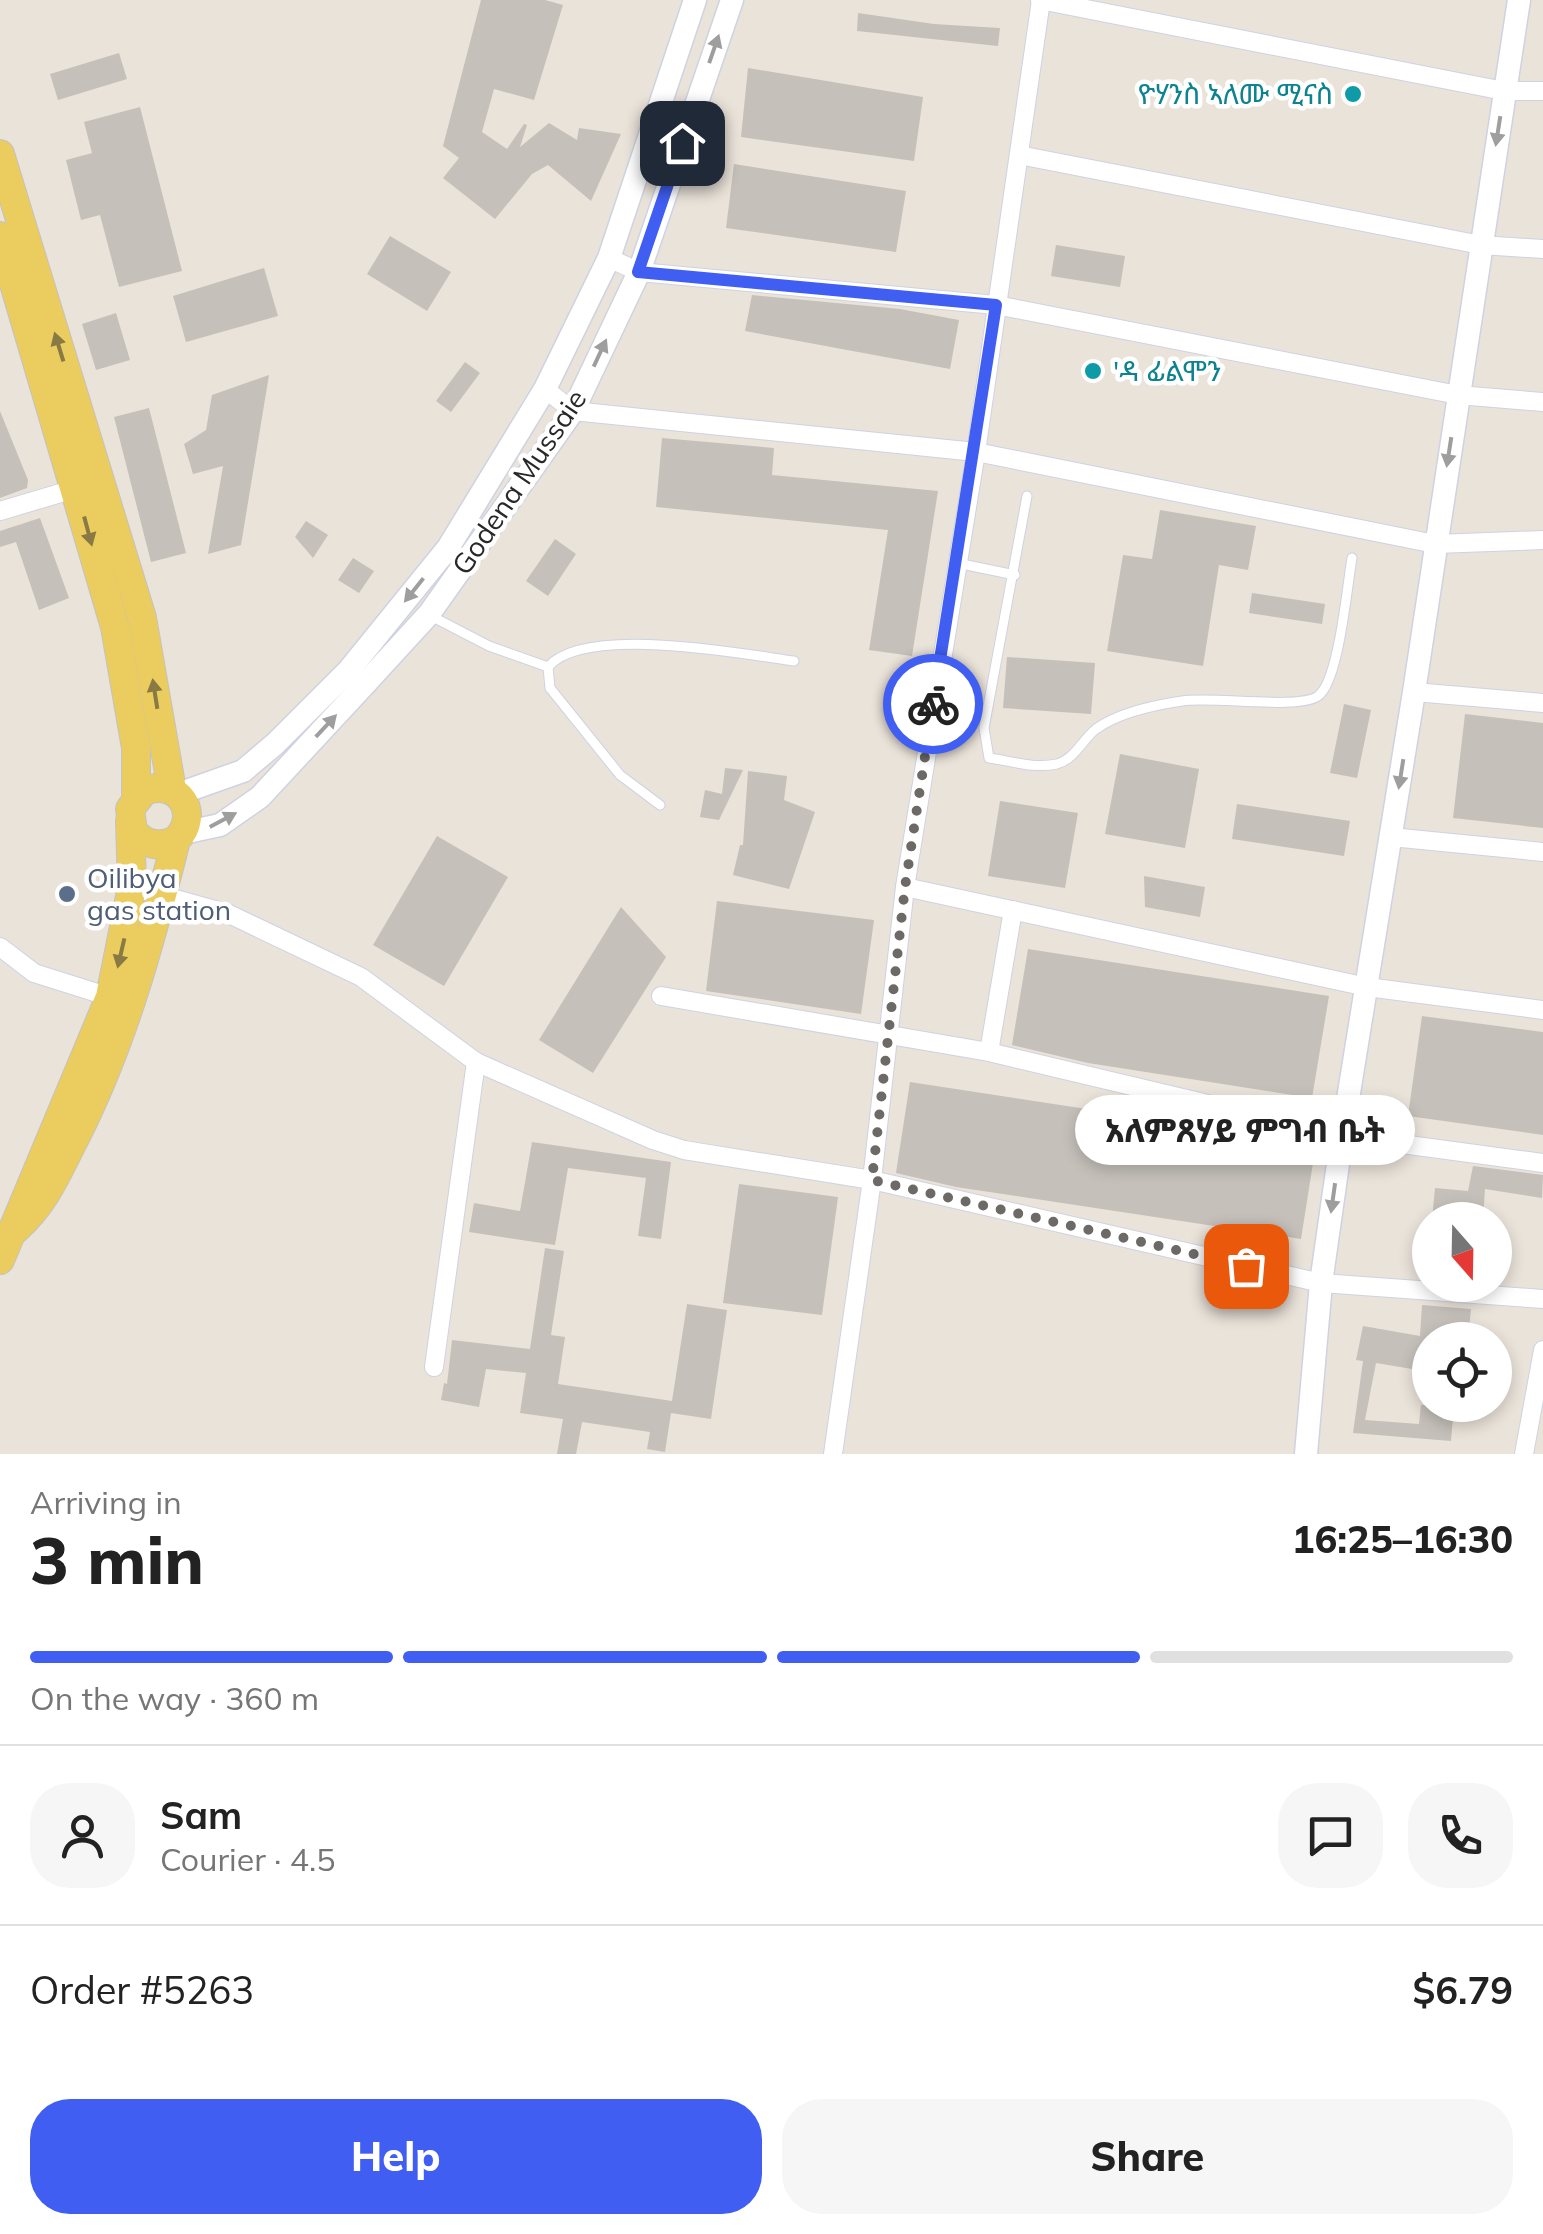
<!DOCTYPE html>
<html lang="en">
<head>
<meta charset="utf-8">
<style>
  body { margin:0; font-family:Mulish,"Noto Sans Ethiopic",sans-serif; background:#f6f6f6; color:#222; height:100vh; display:flex; flex-direction:column; font-size:38px; white-space:nowrap }
  * { box-sizing:border-box; margin:0 }
  p { font-size:32px; color:#767676 }
  .icon { flex:none; width:55px; height:55px; fill:none; stroke:currentColor; stroke-width:2; stroke-linecap:round; stroke-linejoin:round }
  .map { position:relative; height:1454px; overflow:hidden }
  .side { display:flex; flex-direction:column; background:#fff; flex:1 }
  .side>* { flex:none }
  .needle { width:65px; rotate:160deg }
  .buttons { position:absolute; left:1412px; top:1202px; display:grid; gap:20px }
  .buttons a { display:grid; place-items:center; width:100px; height:100px; border-radius:50%; background:#fff; box-shadow:0 5px 15px #0003; font-size:50px }
  .pin { position:absolute; display:grid; place-items:center; width:85px; height:85px; color:#fff; margin:-42px; border-radius:20px; box-shadow:0 5px 15px #0006 }
  .courier { position:absolute; display:grid; place-items:center; width:100px; height:100px; margin:-50px; border:8px solid #405ef1; border-radius:50%; background:#fff; color:#222; box-shadow:0 2px 12px #0007 }
  .bubble { position:absolute; height:70px; border-radius:35px; background:#fff; box-shadow:0 5px 15px #0003; font-size:32px; font-weight:800; line-height:70px; text-align:center }
  .overview em { font-style:normal; font-weight:800 }
  .overview div { display:flex; flex-direction:column-reverse }
  .overview { display:flex; align-items:center; justify-content:space-between; height:170px; padding:0 30px }
  h1 { font-size:65px; font-weight:800; line-height:75px }
  .bar { display:grid; grid-template-columns:repeat(4,1fr); gap:15px 10px; align-content:center; height:120px; padding:0 30px }
  .bar i { height:12px; border-radius:8px; background:#e0e0e0 }
  .bar .selected { background:#405ef1 }
  .bar p { grid-column:span 4 }
  .line { display:flex; align-items:center; gap:25px; padding:0 30px; border-top:2px solid #e0e0e0 }
  .line div { flex:1 }
  .round { display:grid; place-items:center; flex:none; width:105px; height:105px; border-radius:40px; background:#f6f6f6 }
  .action { display:flex; gap:20px; margin-top:auto; padding:20px 30px }
  .action a { flex:1; height:115px; border-radius:40px; background:#405ef1; color:#fff; font-size:40px; font-weight:800; line-height:115px; text-align:center }
  .action a+a { background:#f6f6f6; color:#222 }
  .map>svg:first-child { display:block }
  .building { fill:#c5c0ba }
  .lines { fill:none; stroke-linecap:round; stroke-linejoin:round }
  .service-casing { stroke:#cfd2e1; stroke-width:11 }
  .minor-casing { stroke:#cfd2e1; stroke-width:20 }
  .tertiary-casing { stroke:#cfd2e1; stroke-width:25 }
  .primary-casing { stroke:#c3c3c3; stroke-width:30 }
  .service { stroke:#fff; stroke-width:9 }
  .minor { stroke:#fff; stroke-width:18 }
  .tertiary { stroke:#fff; stroke-width:22 }
  .primary { stroke:#eacc5f; stroke-width:28 }
  .oneway { fill:#9e9e9e }
  .oneway2 { fill:#897a44 }
  .done { stroke:#6c6966; stroke-width:10; stroke-dasharray:0 18 }
  .route { stroke:#405ef1; stroke-width:12 }
  .culture-dot { fill:#0f9aa8; stroke:#fff; stroke-width:4 }
  .service-dot { fill:#5c6f8a; stroke:#fff; stroke-width:4 }
  .labels { text-anchor:middle; stroke-width:9; stroke-linejoin:round; paint-order:stroke }
  .culture-label { font-size:28px; fill:#0d838f; stroke:#fff; text-anchor:end }
  .street-label { font-size:28px; fill:#282828; stroke:#fff }
  .service-label { font-size:28px; fill:#4e5e75; stroke:#fff; text-anchor:start }
</style>
</head>
<body>
<div class="map">
<svg width="1543" height="1454" viewBox="0 0 1543 1454">
  <rect width="100%" height="100%" fill="#eae3da"/>
  <!-- building -->
  <g class="building">
    <polygon points="481,0 545,0 563,5 534,100 494,89 482,132 507,149 524,124 527,125 520,147 549,123 577,140 579,128 621,134 591,201 548,165 532,174 495,219 443,178 459,158 443,146"/>
    <polygon points="858,13 934,24 1000,28 998,46 857,31"/>
    <polygon points="119,53 127,79 58,100 50,74"/>
    <polygon points="748,68 923,97 914,161 741,137"/>
    <polygon points="140,107 182,271 119,287 100,215 81,220 66,160 92,153 84,122"/>
    <polygon points="734,164 906,191 896,252 726,228"/>
    <polygon points="390,236 451,272 427,311 367,274"/>
    <polygon points="1056,245 1125,256 1120,287 1051,276"/>
    <polygon points="264,268 278,316 186,342 173,296"/>
    <polygon points="752,295 900,309 959,320 950,369 745,331"/>
    <polygon points="116,313 130,360 96,370 82,324"/>
    <polygon points="465,362 480,373 451,412 436,401"/>
    <polygon points="269,375 241,545 208,554 223,466 193,474 184,444 206,430 212,395"/>
    <polygon points="149,408 186,553 151,562 114,417"/>
    <polygon points="0,411 28,480 27,488 0,498"/>
    <polygon points="662,438 774,448 772,475 938,491 912,656 869,650 888,530 656,507"/>
    <polygon points="1160,510 1256,526 1248,570 1219,565 1203,666 1107,651 1123,555 1152,559"/>
    <polygon points="40,518 69,598 39,610 16,542 0,547 0,531"/>
    <polygon points="306,521 328,535 313,558 295,537"/>
    <polygon points="555,539 576,554 548,596 526,581"/>
    <polygon points="353,558 374,571 359,593 338,580"/>
    <polygon points="1252,593 1325,604 1322,624 1249,613"/>
    <polygon points="1007,657 1095,663 1091,714 1003,708"/>
    <polygon points="1344,704 1371,710 1357,778 1330,773"/>
    <polygon points="1465,714 1543,723 1543,828 1453,818"/>
    <polygon points="1120,754 1199,769 1185,848 1105,834"/>
    <polygon points="725,768 743,770 719,820 700,817 705,790 722,794"/>
    <polygon points="748,771 787,776 784,800 815,812 789,889 733,875 740,845 743,845"/>
    <polygon points="1000,801 1078,813 1065,888 988,876"/>
    <polygon points="1237,804 1350,821 1344,856 1232,839"/>
    <polygon points="437,836 508,877 444,986 373,945"/>
    <polygon points="1144,876 1205,887 1200,917 1145,907"/>
    <polygon points="717,901 874,920 861,1014 706,991"/>
    <polygon points="621,907 666,957 593,1073 539,1040"/>
    <polygon points="1028,949 1329,996 1312,1098 1088,1063 1012,1045"/>
    <polygon points="1422,1016 1543,1032 1543,1135 1408,1116"/>
    <polygon points="910,1082 1316,1144 1301,1239 956,1187 896,1173"/>
    <polygon points="532,1142 671,1162 661,1239 638,1236 646,1178 568,1168 555,1245 469,1232 474,1203 520,1211"/>
    <polygon points="1473,1166 1543,1175 1542,1198 1485,1189 1483,1220 1432,1220 1435,1188 1468,1191"/>
    <polygon points="739,1184 838,1197 822,1315 723,1303"/>
    <polygon points="545,1248 564,1251 551,1335 565,1337 558,1384 672,1401 687,1304 727,1310 711,1419 671,1413 665,1452 647,1449 650,1432 582,1422 576,1454 557,1454 563,1419 520,1413 526,1373 486,1369 479,1407 441,1400 444,1383 447,1384 452,1340 530,1349"/>
    <polygon points="1422,1305 1471,1309 1468,1340 1430,1340 1430,1372 1376,1363 1365,1420 1419,1424 1421,1405 1454,1405 1451,1441 1353,1433 1363,1361 1356,1360 1363,1326 1420,1336"/>
  </g>
  <g class="lines">
    <defs>
      <g id="service">
        <path d="M1027 496 984 728 989 758C1011 761 1034 769 1057 764 1075 759 1082 740 1096 729 1118 713 1155 705 1182 701 1212 696 1299 710 1318 696 1339 681 1347 586 1352 558"/>
        <polyline points="957,563 1015,575"/>
        <polyline points="431,616 489,646 548,667 550,688 620,775 660,805"/>
        <path d="M548 667C584 624 742 654 794 661"/>
      </g>
      <g id="minor">
        <polyline points="1040,0 1504,91 1543,91"/>
        <polyline points="1019,155 1481,245 1543,249"/>
        <polyline points="609,258 639,272 996,305 1458,395 1543,402"/>
        <polyline points="545,389 573,411 976,452 1435,544 1543,540"/>
        <polyline points="0,511 81,487"/>
        <polyline points="1414,692 1543,703"/>
        <polyline points="1391,837 1543,852"/>
        <polyline points="132,887 229,914 361,977 476,1062 653,1140 684,1150 872,1180 1321,1283 1543,1299"/>
        <polyline points="905,887 1367,987 1543,1010"/>
        <polyline points="0,947 34,973 110,997"/>
        <polyline points="661,996 989,1052 1342,1136 1543,1163"/>
        <polyline points="989,1052 1013,910"/>
        <polyline points="434,1367 476,1062"/>
        <polyline points="833,1454 872,1180 905,887 976,452 1041,0"/>
        <polyline points="1524,1454 1543,1350"/>
      </g>
      <g id="tertiary">
        <polyline points="178,794 243,771 275,744 349,670 448,548 545,389 609,258 695,0"/>
        <polyline points="183,833 220,825 260,797 364,685 429,614 573,411 639,272 732,0"/>
        <polyline points="1306,1454 1321,1283 1342,1136 1414,692 1519,0"/>
      </g>
      <g id="primary">
        <polyline points="0,154 142,618 172,790"/>
        <polyline points="0,236 115,627 136,748 136,797"/>
        <path d="M16 1229C45 1203 56 1175 74 1140 123 1044 150 944 176 840 202 814 178 777 144 791L130 809 133 831C145 845 159 848 176 840"/>
        <polyline points="0,1260 110,997 132,887 130,821"/>
      </g>
    </defs>
    <!-- service casing -->
    <use href="#service" class="service-casing"/>
    <!-- minor casing -->
    <use href="#minor" class="minor-casing"/>
    <!-- tertiary casing -->
    <use href="#tertiary" class="tertiary-casing"/>
    <!-- primary casing -->
    <use href="#primary" class="primary-casing"/>
    <!-- service -->
    <use href="#service" class="service"/>
    <!-- minor -->
    <use href="#minor" class="minor"/>
    <!-- tertiary -->
    <use href="#tertiary" class="tertiary"/>
    <!-- primary -->
    <use href="#primary" class="primary"/>
  </g>
  <!-- one-way arrows -->
  <defs><path id="oneway-solid" d="M-6-.8H1V-3.2L6.5 0L1 3.2V.8H-6Z" transform="scale(2.5)"/></defs>
  <g class="oneway">
    <use href="#oneway-solid" transform="translate(714 49) rotate(-71)"/>
    <use href="#oneway-solid" transform="translate(1498 131) rotate(99)"/>
    <use href="#oneway-solid" transform="translate(600 353) rotate(-65)"/>
    <use href="#oneway-solid" transform="translate(1449 452) rotate(99)"/>
    <use href="#oneway-solid" transform="translate(414 590) rotate(129)"/>
    <use href="#oneway-solid" transform="translate(326 726) rotate(-47)"/>
    <use href="#oneway-solid" transform="translate(1401 774) rotate(99)"/>
    <use href="#oneway-solid" transform="translate(223 820) rotate(-28)"/>
    <use href="#oneway-solid" transform="translate(1333 1198) rotate(98)"/>
  </g>
  <g class="oneway2">
    <use href="#oneway-solid" transform="translate(59 347) rotate(-107)"/>
    <use href="#oneway-solid" transform="translate(88 531) rotate(75)"/>
    <use href="#oneway-solid" transform="translate(155 694) rotate(-99)"/>
    <use href="#oneway-solid" transform="translate(121 953) rotate(103)"/>
  </g>
  <g class="lines">
    <!-- done -->
    <polyline class="done" points="933,704 905,887 872,1180 1246,1266"/>
    <!-- route -->
    <polyline class="route" points="682,143 638,272 996,305 933,704"/>
  </g>
  <!-- markers -->
  <g class="culture-dot">
    <circle cx="1353" cy="94" r="10"/>
    <circle cx="1093" cy="371" r="10"/>
  </g>
  <circle class="service-dot" cx="67" cy="894" r="10"/>
  <g class="labels">
    <!-- culture labels -->
    <g class="culture-label">
      <text x="1333" y="104">ዮሃንስ ኣለሙ ሚናስ</text>
      <text x="1113" y="381" text-anchor="start">'ዳ ፊልሞን</text>
    </g>
    <!-- street labels -->
    <g class="street-label">
      <text transform="translate(519 482) rotate(-56)" y="10">Godena Mussaie</text>
    </g>
    <!-- service labels -->
    <g class="service-label">
      <text x="87" y="888">Oilibya<tspan x="87" dy="32">gas station</tspan></text>
    </g>
  </g>
</svg>
<div class="buttons">
<a><svg class="needle" viewBox="-14 -14 28 28"><path d="M0-13l5 13h-10z" fill="#e53935"/><path d="M0 13l5-13h-10z" fill="#767676"/></svg></a>
<a><svg class="icon" aria-label="locate" viewBox="0 0 24 24"><circle cx="12" cy="12" r="6"/><path d="M12 2v4M12 18v4M2 12h4M18 12h4"/></svg></a>
</div>
<div class="pin" style="left:1246px;top:1266px;background:#ea580c"><svg class="icon" aria-label="bag" viewBox="0 0 24 24"><path d="M5 8h14l-1 12H6zM9 8a3 3 0 0 1 6 0"/></svg></div>
<div class="pin" style="left:682px;top:143px;background:#1f2937"><svg class="icon" aria-label="home" viewBox="0 0 24 24"><path d="M3 11l9-7 9 7M6 9v11h12V9"/></svg></div>
<div class="courier" style="left:933px;top:704px"><svg class="icon" aria-label="bike" viewBox="0 0 24 24"><circle cx="6" cy="16" r="4"/><circle cx="18" cy="16" r="4"/><path d="M6 16l4-8h5l3 8M10 8l3 8H6M13 5h3"/></svg></div>
<div class="bubble" style="left:1075px;top:1095px;width:340px">አለምጸሃይ ምግብ ቤት</div>
</div>
<section class="side">
<div class="overview"><div><h1>3 min</h1><p>Arriving in</p></div><em>16:25–16:30</em></div>
<div class="bar"><i class="selected"></i><i class="selected"></i><i class="selected"></i><i></i><p>On the way · 360 m</p></div>
<div class="line" style="height:180px"><a class="round"><svg class="icon" aria-label="person" viewBox="0 0 24 24"><circle cx="12" cy="8" r="4"/><path d="M4 21q1-7 8-7t8 7"/></svg></a><div><b>Sam</b><p>Courier · 4.5</p></div><a class="round"><svg class="icon" aria-label="chat" viewBox="0 0 24 24"><path d="M4 5h16v11H9l-5 4z"/></svg></a><a class="round"><svg class="icon" aria-label="phone" viewBox="0 0 24 24"><path d="M5 4h4l2 5-3 2q2 4 5 5l2-3 5 2v4C11 20 4 13 5 4z"/></svg></a></div>
<div class="line" style="height:130px"><div>Order #5263</div><b>$6.79</b></div>
<div class="action"><a>Help</a><a>Share</a></div>
</section>
</body>
</html>
